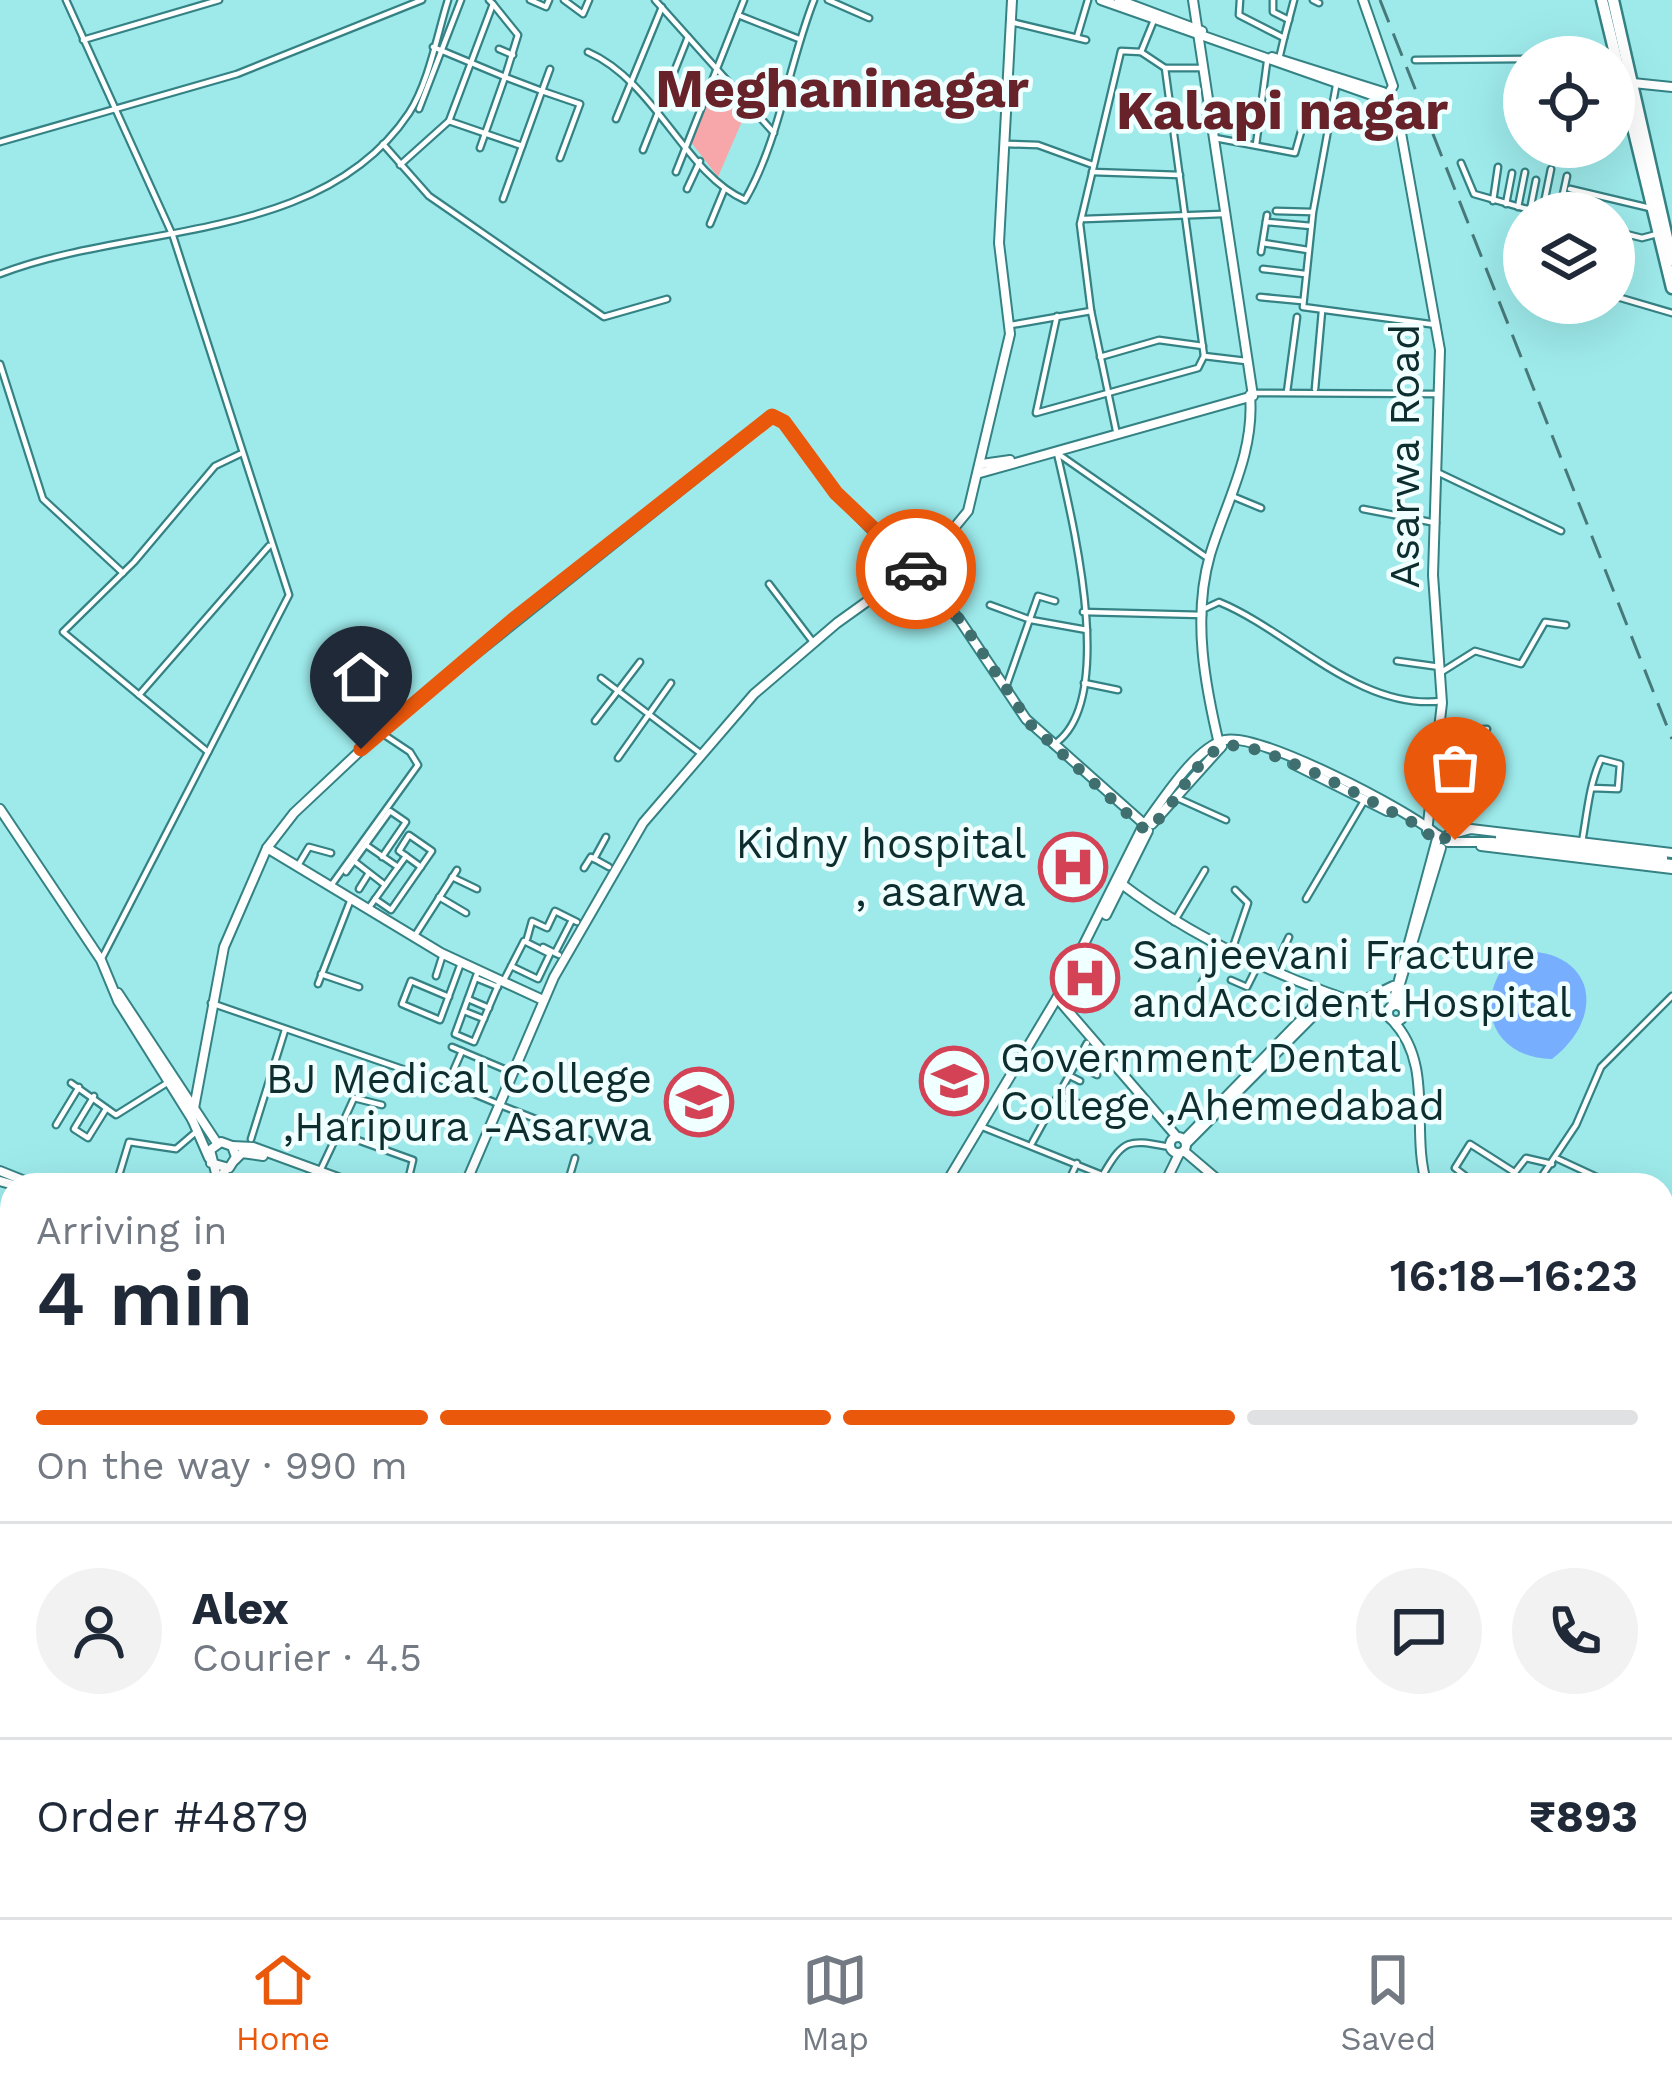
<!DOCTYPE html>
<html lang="en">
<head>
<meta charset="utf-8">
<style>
  body { margin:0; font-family:"Work Sans",sans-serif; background:#f2f2f3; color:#1f2937; height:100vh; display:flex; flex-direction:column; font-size:45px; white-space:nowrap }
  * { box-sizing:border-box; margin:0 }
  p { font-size:39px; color:#747a83 }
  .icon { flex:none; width:66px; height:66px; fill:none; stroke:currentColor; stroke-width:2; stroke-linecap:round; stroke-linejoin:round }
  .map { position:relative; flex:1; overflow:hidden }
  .details { position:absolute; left:0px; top:1173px; width:1674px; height:744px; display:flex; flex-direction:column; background:#fff; border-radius:36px 36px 0 0; box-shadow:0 12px 48px #0002 }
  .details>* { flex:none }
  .tools { position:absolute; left:1503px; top:36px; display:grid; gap:24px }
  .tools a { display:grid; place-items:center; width:132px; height:132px; border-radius:50%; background:#fff; box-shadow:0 12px 48px #0002; font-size:60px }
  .pin { position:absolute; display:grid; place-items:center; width:102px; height:102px; color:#fff; margin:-123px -51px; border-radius:50% 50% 50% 0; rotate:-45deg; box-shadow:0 0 12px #0007 }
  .pin .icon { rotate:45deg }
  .courier { position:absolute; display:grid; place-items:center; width:120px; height:120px; margin:-60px; border:9px solid #ea580c; border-radius:50%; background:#fff; color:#222; box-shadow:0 3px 15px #0007 }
  .head em { font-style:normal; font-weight:600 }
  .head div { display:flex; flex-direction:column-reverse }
  .head { display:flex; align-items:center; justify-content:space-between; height:204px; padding:0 36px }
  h1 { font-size:78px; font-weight:600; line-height:90px }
  .bar { display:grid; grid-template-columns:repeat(4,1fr); gap:18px 12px; align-content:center; height:144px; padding:0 36px }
  .bar i { height:15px; border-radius:9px; background:#e0e1e3 }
  .bar .active { background:#ea580c }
  .bar p { grid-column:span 4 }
  .line { display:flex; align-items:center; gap:30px; padding:0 36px; border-top:3px solid #e0e1e3 }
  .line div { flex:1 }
  .round { display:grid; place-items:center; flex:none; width:126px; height:126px; border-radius:63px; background:#f2f2f3 }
  .dock { display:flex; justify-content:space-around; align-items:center; height:168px; border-top:3px solid #e0e1e3; background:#fff; font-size:33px; color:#747a83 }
  .dock a { display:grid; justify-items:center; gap:6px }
  .dock .active { color:#ea580c }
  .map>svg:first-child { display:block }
  .cemetery { fill:url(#cemetery-stones) }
  .park { fill:#f7a7a9 }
  .water { fill:#77aefe }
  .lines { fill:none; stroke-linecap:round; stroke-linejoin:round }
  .street-casing { stroke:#358284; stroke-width:9 }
  .secondary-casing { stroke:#358284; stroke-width:12 }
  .primary-casing { stroke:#358284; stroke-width:15 }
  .street { stroke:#fff; stroke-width:4.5 }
  .secondary { stroke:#fff; stroke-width:8 }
  .primary { stroke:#fff; stroke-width:10 }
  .rail { stroke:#48797a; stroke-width:3; stroke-dasharray:24 12; stroke-linecap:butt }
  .done { stroke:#406f70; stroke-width:12; stroke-dasharray:0 21.6 }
  .route { stroke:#ea580c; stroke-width:15 }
  .labels { text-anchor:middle; stroke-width:9; stroke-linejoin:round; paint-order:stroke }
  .street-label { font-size:42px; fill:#0d2d2e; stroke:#f0ffff }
  .poi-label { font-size:42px; fill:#0d2d2e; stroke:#f0ffff; text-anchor:end }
  .district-label { font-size:54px; font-weight:bold; fill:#68232a; stroke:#f0ffff }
</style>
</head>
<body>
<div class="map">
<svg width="1672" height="1917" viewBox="0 0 1672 1917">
  <defs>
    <pattern id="cemetery-stones" width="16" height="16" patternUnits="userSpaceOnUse" patternTransform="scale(3)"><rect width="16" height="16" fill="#f7a7a9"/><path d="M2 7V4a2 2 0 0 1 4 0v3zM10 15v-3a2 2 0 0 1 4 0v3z" fill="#d39092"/></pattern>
  </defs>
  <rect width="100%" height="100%" fill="#9eeaeb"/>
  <!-- cemetery -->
  <polygon class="cemetery" points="687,1905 899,1905 909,1917 696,1917"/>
  <!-- park -->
  <polygon class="park" points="717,80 746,112 718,177 690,141"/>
  <!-- water -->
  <path class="water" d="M1518 951C1595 948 1608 1016 1552 1059 1484 1057 1472 991 1518 951Z"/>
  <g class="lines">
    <defs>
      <g id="street">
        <polyline points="66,0 173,236 289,595 101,960"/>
        <polyline points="530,0 546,7 549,0"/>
        <polyline points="564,0 583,14 589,0"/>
        <polyline points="655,0 774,133"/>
        <polyline points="828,0 869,18"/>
        <polyline points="1240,0 1239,15 1284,38 1279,59"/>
        <polyline points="1273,0 1273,12 1289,20"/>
        <polyline points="1313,0 1319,3"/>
        <polyline points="738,15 799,39"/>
        <polyline points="1011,22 1086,40"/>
        <polyline points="1077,37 1088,0"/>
        <polyline points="1284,38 1294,0"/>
        <polyline points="83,40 219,0"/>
        <polyline points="433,47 505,77 518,35 493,4"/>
        <polyline points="499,49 513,55"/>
        <path d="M588 52C656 82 685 174 745 200 780 139 788 66 814 0"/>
        <polyline points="1141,52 1165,68 1202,68"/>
        <polyline points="1415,60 1524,59"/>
        <polyline points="1165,68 1204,356 1246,361"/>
        <polyline points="1336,86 1313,212 1303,307 1437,325"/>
        <polyline points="419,109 461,0"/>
        <polyline points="616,119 662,7"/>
        <polyline points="449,121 493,4 489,0"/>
        <polyline points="1215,138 1295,153 1308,107"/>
        <polyline points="0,142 237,74 422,0"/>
        <polyline points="383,144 429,196 604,317 667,299"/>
        <polyline points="1006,144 1038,145 1093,165"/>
        <polyline points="1256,145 1267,62"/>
        <polyline points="480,148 505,77 542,91 550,69"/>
        <polyline points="643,150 688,37"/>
        <polyline points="1461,163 1474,194 1541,213"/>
        <polyline points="400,165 449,121 522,146"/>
        <polyline points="676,172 744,0"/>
        <polyline points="1092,172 1180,175"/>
        <polyline points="687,189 700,161"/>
        <polyline points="1570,189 1650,208"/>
        <polyline points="503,199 542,91 580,104 560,158"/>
        <polyline points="1493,201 1498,167"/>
        <polyline points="1506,204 1512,173"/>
        <polyline points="1518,207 1525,172"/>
        <polyline points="1530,210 1536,180"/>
        <polyline points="1276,211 1312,212"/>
        <polyline points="1542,213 1551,169"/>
        <polyline points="1559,213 1567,176"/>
        <polyline points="1084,219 1223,214"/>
        <polyline points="1266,222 1311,226"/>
        <polyline points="710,224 724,190"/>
        <polyline points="1614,231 1642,238 1657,234"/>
        <polyline points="1263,243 1308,250"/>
        <polyline points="1261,252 1267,215"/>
        <polyline points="1263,269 1305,274"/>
        <path d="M0 274C131 223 322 244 409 113 429 82 437 35 448 0"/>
        <polyline points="1614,296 1672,313"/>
        <polyline points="1260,297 1302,301"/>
        <polyline points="1091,311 1117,435"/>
        <polyline points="1057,316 1036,413 1198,368 1204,356"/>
        <polyline points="1011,325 1091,311 1080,224 1121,51 1141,52 1154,20"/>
        <polyline points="1100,357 1159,340 1203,346"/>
        <polyline points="0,364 43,499 123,573"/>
        <polyline points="1315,389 1322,311"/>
        <polyline points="1287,392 1297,317"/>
        <polyline points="1255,393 1436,394"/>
        <polyline points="1057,453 1209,559"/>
        <polyline points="1439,473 1561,531"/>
        <polyline points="1232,496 1261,508"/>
        <polyline points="1363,509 1436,523"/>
        <polyline points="769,584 813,642"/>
        <polyline points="990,605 1031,620 1087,630"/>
        <path d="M1204 609 1219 602C1290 631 1359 711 1442 701"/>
        <polyline points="1083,612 1203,615"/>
        <polyline points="1397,661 1440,667"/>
        <polyline points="1440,673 1475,651 1521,664 1545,622 1566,625"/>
        <polyline points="601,678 700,753"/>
        <polyline points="1084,683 1118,690"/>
        <polyline points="1006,687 1038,596 1055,601"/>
        <polyline points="139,695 269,546"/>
        <polyline points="595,721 640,662"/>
        <polyline points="1442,731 1487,729"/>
        <path d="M1053 745C1119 703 1072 519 1057 453"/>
        <polyline points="208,752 63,632 134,562 215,466 240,454"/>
        <polyline points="618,758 671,683"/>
        <polyline points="1175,797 1226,820"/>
        <path d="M1582 842C1587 815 1589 784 1601 759L1620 764 1618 789 1592 788"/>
        <polyline points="366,845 398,867 368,909"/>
        <polyline points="594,859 606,837"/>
        <polyline points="354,861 385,885"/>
        <polyline points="297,867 309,847 331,853"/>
        <polyline points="398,867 406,856 421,867"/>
        <polyline points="584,868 591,857 609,867"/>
        <polyline points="346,872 390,811 406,822 382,857"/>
        <polyline points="452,877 477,889"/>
        <polyline points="330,887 418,765 410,752 380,732"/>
        <polyline points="359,889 369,873"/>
        <polyline points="439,897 466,913"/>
        <polyline points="375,899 391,910 432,851 409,835 399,851 406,856"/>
        <polyline points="1306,899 1364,801"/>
        <polyline points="1174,922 1205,870"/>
        <polyline points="414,937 457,870"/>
        <polyline points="527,939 532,921 547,928 555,911 577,922"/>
        <polyline points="543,947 559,955"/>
        <polyline points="1232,950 1248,903 1235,890"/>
        <polyline points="555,953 572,920"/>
        <polyline points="1274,969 1289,937"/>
        <polyline points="478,971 455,1034 474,1042 500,981"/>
        <polyline points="321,974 359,987"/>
        <polyline points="436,976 443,954"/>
        <polyline points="476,978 498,987"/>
        <polyline points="1231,980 1247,987 1259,963"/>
        <polyline points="503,982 524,941 550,954 538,979 511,966"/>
        <polyline points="1202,982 1223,946"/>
        <polyline points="318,984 351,899"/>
        <polyline points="449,997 411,981 402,1004 440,1020 461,963"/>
        <polyline points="468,999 489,1008"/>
        <polyline points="211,1003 408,1071"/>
        <polyline points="464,1011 484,1019"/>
        <polyline points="452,1047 509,1071"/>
        <polyline points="1075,1064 1097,1075"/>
        <polyline points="1068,1075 1080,1081"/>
        <polyline points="436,1078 496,1103"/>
        <polyline points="71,1083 116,1115 167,1083"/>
        <polyline points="448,1083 462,1051"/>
        <polyline points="1058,1094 1092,1109"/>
        <polyline points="94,1096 74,1129 88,1138 106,1109"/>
        <polyline points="500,1105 589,1140"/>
        <polyline points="56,1125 79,1087"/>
        <polyline points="980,1126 1127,1185"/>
        <polyline points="338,1133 354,1098 382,1105"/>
        <polyline points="251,1139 285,1030"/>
        <polyline points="1032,1143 1087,1043"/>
        <polyline points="1558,1159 1614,1185"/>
        <polyline points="321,1169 338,1133 413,1160 407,1185"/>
        <path d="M1104 1173C1125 1137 1130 1140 1170 1147"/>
        <polyline points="1354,1181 1360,1185"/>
        <polyline points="116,1185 129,1142 176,1149 197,1131"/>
        <polyline points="567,1185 575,1158"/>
        <polyline points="1067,1185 1077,1163"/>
        <polyline points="1477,1185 1455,1168 1470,1144 1514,1172"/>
        <polyline points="1505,1185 1526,1158 1552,1164"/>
        <polyline points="1536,1185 1576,1125 1601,1067 1672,996"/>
        <polyline points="1662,1224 1672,1233"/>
        <polyline points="0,1238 12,1197"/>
        <polyline points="0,1250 12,1253"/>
        <polyline points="0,1290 5,1291"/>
        <polyline points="0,1466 12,1472"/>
        <polyline points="0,1500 12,1504"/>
        <polyline points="0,1531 12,1536"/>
        <polyline points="0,1568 12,1572"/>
        <polyline points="0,1602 12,1606"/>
        <polyline points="0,1655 5,1656 12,1645"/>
        <polyline points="1662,1788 1672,1787"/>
        <polyline points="1662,1819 1672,1824"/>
        <polyline points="0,1899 7,1882 12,1882"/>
        <polyline points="44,1905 52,1908"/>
        <polyline points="915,1905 925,1917"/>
        <polyline points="1370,1905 1396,1917"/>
        <polyline points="495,1912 499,1909 525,1917"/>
        <polyline points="33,1917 38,1905"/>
        <polyline points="1202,1917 1203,1905"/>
      </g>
      <g id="secondary">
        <polyline points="1101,0 1383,99"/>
        <polyline points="1119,0 1202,31"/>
        <polyline points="1363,0 1393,86 1390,91"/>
        <polyline points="1272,57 1383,92"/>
        <polyline points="1633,83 1672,87"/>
        <polyline points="1391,99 1396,105 1440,350 1433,575 1442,703 1427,832"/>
        <polyline points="982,464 1010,460"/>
        <polyline points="980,473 1253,396 1193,0"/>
        <path d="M1220 748C1205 686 1192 618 1210 555 1226 502 1255 453 1250 395"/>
        <polyline points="1293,764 1387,811"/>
        <polyline points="0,809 101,960 118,1001 192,1119 209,1158"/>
        <path d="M1147 821C1164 798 1196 747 1225 740 1259 732 1409 810 1437 835"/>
        <polyline points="1152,824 1222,746"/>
        <polyline points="1446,836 1471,829 1672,853"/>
        <polyline points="1500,837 1663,858"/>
        <polyline points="1448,842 1492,842 1672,864"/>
        <polyline points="1481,846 1672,869"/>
        <polyline points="267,848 441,953 543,1000"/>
        <path d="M1119 882C1197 942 1294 984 1388 1013"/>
        <polyline points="1106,915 1148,831"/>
        <polyline points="118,993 217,1143"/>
        <polyline points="1057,998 1177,1137"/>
        <polyline points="1358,1003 1393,986"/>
        <circle cx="1396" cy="1013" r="8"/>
        <polyline points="1392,1006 1438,835"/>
        <polyline points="1400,1006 1399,987 1441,848"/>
        <path d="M1393 1021C1435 1066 1410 1132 1427 1185"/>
        <polyline points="192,1119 224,947 267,848 294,813 394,719 773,416 784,421 836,493 959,619 1026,719 1143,823"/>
        <circle cx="1178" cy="1145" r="8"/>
        <polyline points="1184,1140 1327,993"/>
        <polyline points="1186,1144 1334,995"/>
        <polyline points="232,1146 253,1147 357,1185"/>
        <polyline points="1184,1151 1224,1185"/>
        <polyline points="235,1160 242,1153 263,1156"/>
        <polyline points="211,1163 229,1168 236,1157 232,1146 221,1142 210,1150 219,1185"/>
        <polyline points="0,1171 35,1185"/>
        <polyline points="0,1181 14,1185"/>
        <polyline points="226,1185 222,1175 227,1168"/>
        <polyline points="465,1185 554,977 643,823 754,694 837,623 932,555 968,511 1010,334 999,243 1012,0"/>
        <polyline points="945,1185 1057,998 1142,828"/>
        <polyline points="1164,1185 1179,1154"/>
        <polyline points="1662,1414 1672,1420"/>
        <polyline points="0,1447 12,1449"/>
        <polyline points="1662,1668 1672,1649"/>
        <polyline points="1662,1686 1672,1668"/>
        <polyline points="1662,1704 1672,1686"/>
        <polyline points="670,1905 681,1917"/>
        <polyline points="686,1905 697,1917"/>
        <polyline points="1384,1905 1411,1917"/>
        <polyline points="1484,1916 1502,1905"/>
        <polyline points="639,1917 648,1905"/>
        <polyline points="1473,1917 1489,1905"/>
      </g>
      <g id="primary">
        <polyline points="1602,0 1672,288"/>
        <polyline points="1613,0 1672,260"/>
        <polyline points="0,1788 12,1793"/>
        <polyline points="185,1905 194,1917"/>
        <polyline points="193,1905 199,1912 228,1917"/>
      </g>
    </defs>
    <!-- street casing -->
    <use href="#street" class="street-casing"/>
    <!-- secondary casing -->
    <use href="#secondary" class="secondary-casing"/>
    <!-- primary casing -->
    <use href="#primary" class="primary-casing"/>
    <!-- street -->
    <use href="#street" class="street"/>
    <!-- secondary -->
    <use href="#secondary" class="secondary"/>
    <!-- primary -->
    <use href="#primary" class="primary"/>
    <!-- rail -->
    <g class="rail">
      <polyline points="1380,0 1672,739"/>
      <polyline points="1662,1745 1672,1744"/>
      <polyline points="0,1854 12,1857"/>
      <polyline points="246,1905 414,1905"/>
    </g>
  </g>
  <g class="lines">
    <!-- done -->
    <path class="done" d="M916 569 964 625 1030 724 1145 830C1172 815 1188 767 1219 748 1248 730 1383 809 1418 825L1434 839 1442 834 1448 842 1455 840"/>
    <!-- route -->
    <polyline class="route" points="361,749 513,620 772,416 784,422 836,493 916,569"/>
  </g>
  <!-- icons -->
  <defs>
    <symbol id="hospital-ring" viewBox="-11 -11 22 22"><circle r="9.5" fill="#f0ffff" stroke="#d34255" stroke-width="1.5"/><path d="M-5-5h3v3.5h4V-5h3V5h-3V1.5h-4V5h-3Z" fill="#d34255"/></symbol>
    <symbol id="university-ring" viewBox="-11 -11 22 22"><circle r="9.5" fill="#f0ffff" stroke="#d34255" stroke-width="1.5"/><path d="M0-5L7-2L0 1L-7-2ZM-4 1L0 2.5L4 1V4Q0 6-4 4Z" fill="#d34255"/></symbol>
  </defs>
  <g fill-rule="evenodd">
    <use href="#hospital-ring" x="1035" y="829" width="76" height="76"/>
    <use href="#hospital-ring" x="1047" y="940" width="76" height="76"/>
    <use href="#university-ring" x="916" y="1043" width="76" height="76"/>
    <use href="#university-ring" x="661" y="1064" width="76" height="76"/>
  </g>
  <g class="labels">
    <!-- street labels -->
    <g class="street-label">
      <text transform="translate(1404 456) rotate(-90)" y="15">Asarwa Road</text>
    </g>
    <!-- poi labels -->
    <g class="poi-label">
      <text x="1026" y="858">Kidny hospital<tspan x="1026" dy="48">, asarwa</tspan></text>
      <text x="1132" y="969" text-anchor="start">Sanjeevani Fracture<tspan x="1132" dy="48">andAccident Hospital</tspan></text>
      <text x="1000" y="1072" text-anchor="start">Government Dental<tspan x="1000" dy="48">College ,Ahemedabad</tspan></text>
      <text x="652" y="1093">BJ Medical College<tspan x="652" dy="48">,Haripura -Asarwa</tspan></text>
    </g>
    <!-- district labels -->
    <g class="district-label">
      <text x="842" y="107">Meghaninagar</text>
      <text x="1282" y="129">Kalapi nagar</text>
    </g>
  </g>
</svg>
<div class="tools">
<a><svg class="icon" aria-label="locate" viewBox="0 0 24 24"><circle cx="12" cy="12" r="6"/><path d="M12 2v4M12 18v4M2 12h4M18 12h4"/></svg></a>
<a><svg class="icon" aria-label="layers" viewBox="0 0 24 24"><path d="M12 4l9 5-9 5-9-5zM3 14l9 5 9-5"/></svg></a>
</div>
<div class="pin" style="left:1455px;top:840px;background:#ea580c"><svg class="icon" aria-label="bag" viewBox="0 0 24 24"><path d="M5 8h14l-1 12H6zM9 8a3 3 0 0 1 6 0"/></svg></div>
<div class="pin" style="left:361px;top:749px;background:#1f2937"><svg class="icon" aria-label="home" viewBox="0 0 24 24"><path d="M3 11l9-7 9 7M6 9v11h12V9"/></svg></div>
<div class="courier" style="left:916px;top:569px"><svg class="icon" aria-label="car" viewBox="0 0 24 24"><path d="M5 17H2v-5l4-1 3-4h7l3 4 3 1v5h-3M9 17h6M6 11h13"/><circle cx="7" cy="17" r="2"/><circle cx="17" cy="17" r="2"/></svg></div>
<section class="details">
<div class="head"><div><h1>4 min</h1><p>Arriving in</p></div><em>16:18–16:23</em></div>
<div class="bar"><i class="active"></i><i class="active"></i><i class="active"></i><i></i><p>On the way · 990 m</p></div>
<div class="line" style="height:216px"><a class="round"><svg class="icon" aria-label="person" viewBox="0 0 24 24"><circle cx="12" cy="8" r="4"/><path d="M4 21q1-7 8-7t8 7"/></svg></a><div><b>Alex</b><p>Courier · 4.5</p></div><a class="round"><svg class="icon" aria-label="chat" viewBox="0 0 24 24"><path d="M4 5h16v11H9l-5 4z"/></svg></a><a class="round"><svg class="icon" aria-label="phone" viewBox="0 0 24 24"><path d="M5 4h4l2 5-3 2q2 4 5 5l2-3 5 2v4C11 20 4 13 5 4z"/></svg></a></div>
<div class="line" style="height:156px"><div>Order #4879</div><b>₹893</b></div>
</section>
</div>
<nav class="dock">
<a class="active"><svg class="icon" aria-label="home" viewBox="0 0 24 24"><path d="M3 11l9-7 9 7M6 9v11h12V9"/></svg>Home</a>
<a><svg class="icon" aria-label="map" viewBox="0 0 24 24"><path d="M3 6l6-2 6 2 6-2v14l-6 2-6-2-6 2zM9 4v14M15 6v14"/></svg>Map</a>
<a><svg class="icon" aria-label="saved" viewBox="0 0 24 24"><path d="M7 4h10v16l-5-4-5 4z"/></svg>Saved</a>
</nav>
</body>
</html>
